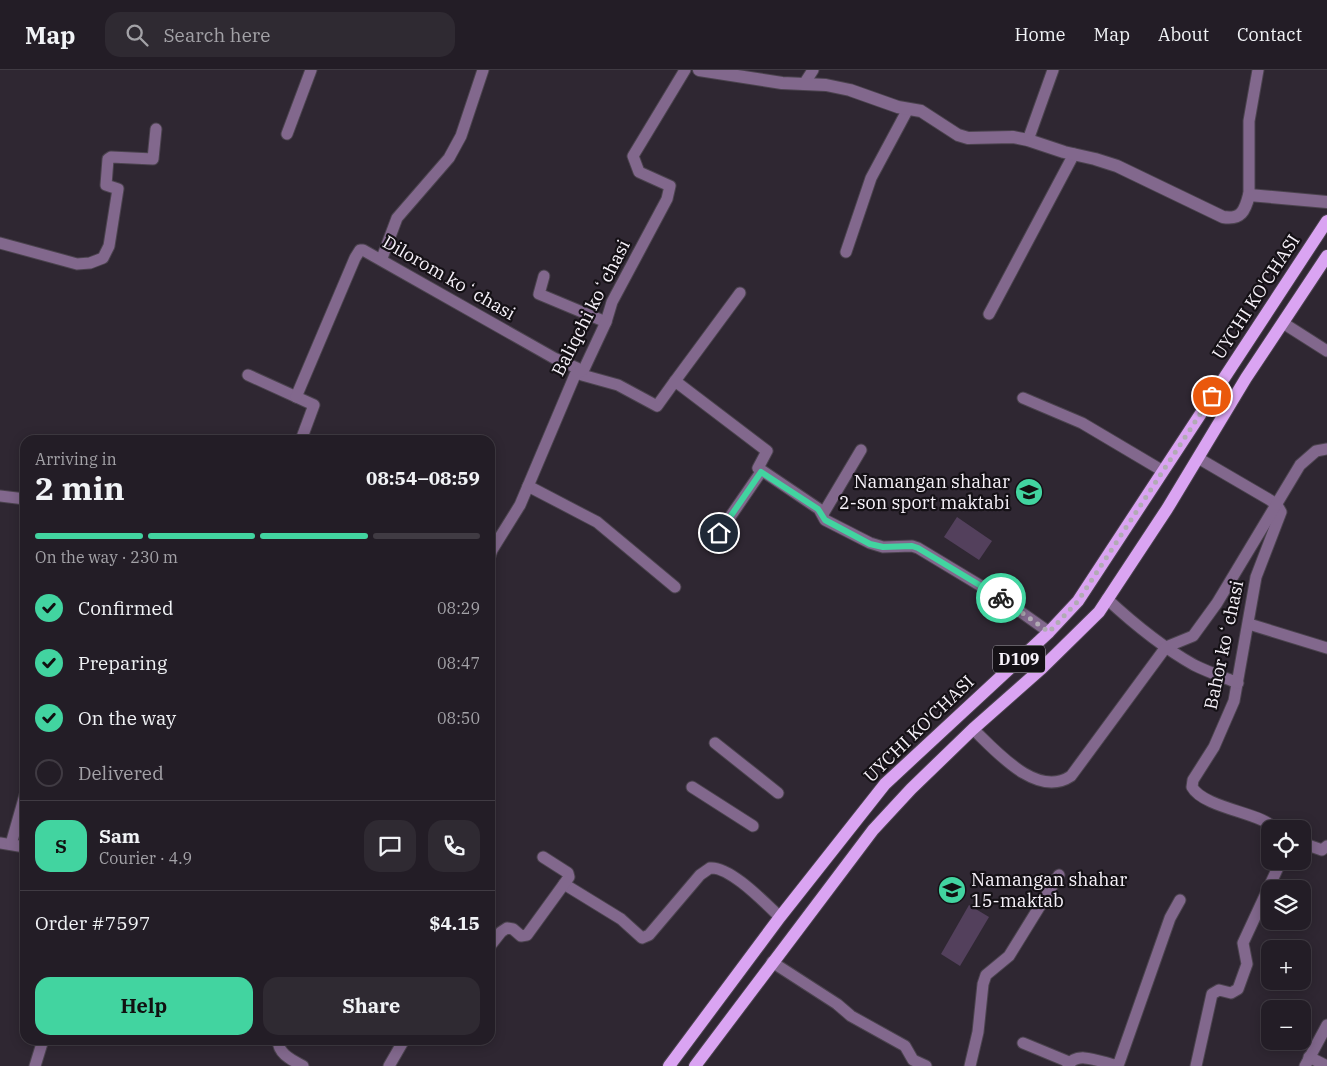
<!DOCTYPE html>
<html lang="en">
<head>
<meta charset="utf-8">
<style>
  body { margin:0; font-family:"IBM Plex Serif",serif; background:#2f2a32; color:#f1f3f6; height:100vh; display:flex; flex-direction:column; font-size:19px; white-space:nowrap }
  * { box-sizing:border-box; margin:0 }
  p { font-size:16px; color:#a3a2a7 }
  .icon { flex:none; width:28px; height:28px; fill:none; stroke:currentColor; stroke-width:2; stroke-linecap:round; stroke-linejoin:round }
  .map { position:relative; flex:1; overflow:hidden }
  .details { position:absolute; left:20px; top:365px; width:475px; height:610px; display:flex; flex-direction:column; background:#231d26; border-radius:15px; box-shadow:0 2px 12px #0003,0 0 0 1px #403b43 }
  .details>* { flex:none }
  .tools { position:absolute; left:1261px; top:750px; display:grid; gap:10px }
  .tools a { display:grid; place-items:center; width:50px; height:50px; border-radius:10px; background:#231d26; box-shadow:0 2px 12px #0003,0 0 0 1px #403b43; font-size:25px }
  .pin { position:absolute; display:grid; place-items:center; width:42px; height:42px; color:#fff; margin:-21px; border:2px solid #fff; border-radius:50%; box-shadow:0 1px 5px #0007 }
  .courier { position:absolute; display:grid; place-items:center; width:50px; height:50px; margin:-25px; border:4px solid #42d4a0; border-radius:50%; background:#fff; color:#222; box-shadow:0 1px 6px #0007 }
  .head em { font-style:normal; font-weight:800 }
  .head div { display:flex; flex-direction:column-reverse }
  .head { display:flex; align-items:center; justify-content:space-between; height:85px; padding:0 15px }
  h1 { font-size:32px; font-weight:800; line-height:38px }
  .bar { display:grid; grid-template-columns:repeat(4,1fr); gap:8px 5px; align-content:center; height:60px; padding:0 15px }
  .bar i { height:6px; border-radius:4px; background:#403b43 }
  .bar .active { background:#42d4a0 }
  .bar p { grid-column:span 4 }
  .line { display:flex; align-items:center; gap:12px; padding:0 15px; border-top:1px solid #403b43 }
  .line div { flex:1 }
  .round { display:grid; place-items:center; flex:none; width:52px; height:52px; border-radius:15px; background:#2f2a32 }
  ol { padding:0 15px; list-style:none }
  li { display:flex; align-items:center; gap:15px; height:55px }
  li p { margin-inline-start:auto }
  li .icon { padding:5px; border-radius:50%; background:#42d4a0; color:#111; stroke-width:4 }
  li:last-child { color:#a3a2a7 }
  li i { width:28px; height:28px; border:2px solid #403b43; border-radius:50% }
  .cta { display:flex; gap:10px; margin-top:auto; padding:10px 15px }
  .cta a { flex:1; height:58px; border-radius:15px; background:#42d4a0; color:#111; font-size:20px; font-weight:800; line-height:58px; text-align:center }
  .cta a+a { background:#2f2a32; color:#f1f3f6 }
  header { display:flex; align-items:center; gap:30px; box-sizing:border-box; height:70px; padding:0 25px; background:#231d26; border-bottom:1px solid #403b43 }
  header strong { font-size:24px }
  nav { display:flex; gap:28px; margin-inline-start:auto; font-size:18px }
  .search { width:350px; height:45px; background:#2f2a32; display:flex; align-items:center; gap:12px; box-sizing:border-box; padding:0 18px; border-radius:15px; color:#a3a2a7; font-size:19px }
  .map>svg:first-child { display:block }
  .green { fill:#53405c }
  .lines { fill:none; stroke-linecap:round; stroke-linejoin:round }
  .minor-casing { stroke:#4b434e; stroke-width:13 }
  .tertiary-casing { stroke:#4b434e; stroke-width:14 }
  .primary-casing { stroke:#4b434e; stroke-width:14 }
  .minor { stroke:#82688d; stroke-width:11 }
  .tertiary { stroke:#82688d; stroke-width:12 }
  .primary { stroke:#daa4f2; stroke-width:12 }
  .done { stroke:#b1abb4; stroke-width:5; stroke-dasharray:0 9 }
  .route { stroke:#42d4a0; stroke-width:6 }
  .labels { text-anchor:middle; stroke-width:4.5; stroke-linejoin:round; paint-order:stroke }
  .shield { fill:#151116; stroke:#b3aeb6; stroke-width:1 }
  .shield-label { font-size:16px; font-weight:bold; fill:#f7f2fa }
  .street-label { font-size:18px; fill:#f7f2fa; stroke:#151116 }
  .poi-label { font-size:18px; fill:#f7f2fa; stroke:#151116; text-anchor:end }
</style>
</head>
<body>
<header>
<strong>Map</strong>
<div class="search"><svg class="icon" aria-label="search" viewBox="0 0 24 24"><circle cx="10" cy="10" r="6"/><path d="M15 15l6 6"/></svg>Search here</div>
<nav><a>Home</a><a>Map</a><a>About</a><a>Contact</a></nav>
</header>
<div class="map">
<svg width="1327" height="996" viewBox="0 0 1327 996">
  <rect width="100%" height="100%" fill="#2f2732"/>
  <!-- green -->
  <g class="green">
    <polygon points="957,447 992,471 979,490 944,467"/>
    <polygon points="969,835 989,847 960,896 941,884"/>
  </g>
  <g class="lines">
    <defs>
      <g id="minor">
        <polyline points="804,14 813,0"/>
        <polyline points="287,64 311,0"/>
        <polyline points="1028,70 1053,0"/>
        <polyline points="1249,125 1249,51 1258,0"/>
        <polyline points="0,173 77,194 90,193 103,188 109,176 118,119 106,115 108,89 111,87 153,89 156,59"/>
        <polyline points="846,182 871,108 908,39"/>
        <polyline points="382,188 397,148 449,88 461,66 483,0"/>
        <polyline points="544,206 539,224 606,252"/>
        <polyline points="989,244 1074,84"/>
        <polyline points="1283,253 1327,281"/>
        <polyline points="248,305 314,335 301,370"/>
        <polyline points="675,311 740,223"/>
        <polyline points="296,327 355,188 360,180 363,180 554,288 577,298 582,305 618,315 657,336 675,311 767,381 758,398 819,439 825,450 870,473 883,477 912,476 918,478 1001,528 1049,562"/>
        <polyline points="1023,328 1082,353 1163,401"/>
        <path d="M1198 388 1270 430 1277 435 1281 442 1256 507 1234 631 1214 677 1193 710 1192 717C1204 739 1269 744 1273 759"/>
        <polyline points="528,416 597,452 675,517"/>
        <polyline points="0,426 25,429"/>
        <polyline points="823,444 861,380"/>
        <polyline points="719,463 761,402"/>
        <polyline points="490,486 492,480 520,435 575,305 584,299 606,252 612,232 667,129 670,116 639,102 633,86 685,0"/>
        <path d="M1107 529C1134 554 1162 577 1194 595 1208 602 1223 607 1238 613"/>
        <polyline points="1249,554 1327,578"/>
        <path d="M973 659C996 681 1037 729 1071 706L1166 577 1193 566 1217 533 1300 395 1316 381 1327 379"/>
        <polyline points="715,673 778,723"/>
        <polyline points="692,717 753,756"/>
        <polyline points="0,773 25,777"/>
        <polyline points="1302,773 1322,780 1327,776"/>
        <polyline points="11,774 25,725"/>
        <path d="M564 814 621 849 642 868 649 865 700 805 710 798C730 796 765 833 780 847"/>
        <polyline points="490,876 501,862 507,858 513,859 521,866 527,865 564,814 569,807 568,803 543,787"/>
        <polyline points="772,892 837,934 851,946 905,976 913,990 926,996"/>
        <path d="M278 970C278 984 292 990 303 996"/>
        <polyline points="1023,973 1069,992"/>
        <polyline points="1309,987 1327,996"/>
        <polyline points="35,996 43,970"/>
        <polyline points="389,996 404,970"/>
        <polyline points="970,996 978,962 983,914 986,905 1009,886 1059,805"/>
        <path d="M1068 996C1076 980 1101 992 1114 995L1119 993 1170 848 1180 830"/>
        <polyline points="1196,996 1212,924 1219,920 1231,923 1238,919 1247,894 1243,873 1281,791"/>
        <polyline points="1305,996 1327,955"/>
      </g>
      <path id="tertiary" d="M699 0 782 13 826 15 850 20 898 37 921 41 958 65 968 68 1013 67 1028 70 1064 82 1095 89 1117 96 1223 147C1241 150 1245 141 1249 125L1327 132"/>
      <g id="primary">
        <polyline points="669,996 780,847 885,714 1049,562 1078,531 1327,151"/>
        <polyline points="695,996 873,760 911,719 973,659 1042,598 1099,542 1167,439 1246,308 1327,186"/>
      </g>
    </defs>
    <!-- minor casing -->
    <use href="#minor" class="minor-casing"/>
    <!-- tertiary casing -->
    <use href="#tertiary" class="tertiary-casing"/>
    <!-- primary casing -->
    <use href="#primary" class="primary-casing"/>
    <!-- minor -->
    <use href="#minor" class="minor"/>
    <!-- tertiary -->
    <use href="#tertiary" class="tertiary"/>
    <!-- primary -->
    <use href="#primary" class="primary"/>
  </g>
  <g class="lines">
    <!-- done -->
    <polyline class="done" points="1001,528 1049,562 1078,531 1212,326"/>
    <!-- route -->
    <polyline class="route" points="719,463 761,402 818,439 825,450 870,474 883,477 912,476 918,478 1001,528"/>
  </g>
  <!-- icons -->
  <defs>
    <symbol id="school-disc" viewBox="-11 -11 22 22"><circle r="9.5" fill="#42d4a0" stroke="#151116"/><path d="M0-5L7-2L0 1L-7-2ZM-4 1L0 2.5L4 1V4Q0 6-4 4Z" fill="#111"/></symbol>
  </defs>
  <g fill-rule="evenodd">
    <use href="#school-disc" x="1013" y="406" width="32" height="32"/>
    <use href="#school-disc" x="936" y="804" width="32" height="32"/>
  </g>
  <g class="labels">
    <!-- shield labels -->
    <rect class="shield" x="993" y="575.5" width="52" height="27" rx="4"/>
    <g class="shield-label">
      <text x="1019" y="595">D109</text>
    </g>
    <!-- street labels -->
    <g class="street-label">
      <text transform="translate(449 208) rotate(30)" y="6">Dilorom koʻchasi</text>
      <text transform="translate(1256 227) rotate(-57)" y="6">UYCHI KO'CHASI</text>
      <text transform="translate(591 238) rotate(-63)" y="6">Baliqchi koʻchasi</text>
      <text transform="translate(1224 575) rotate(-78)" y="6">Bahor koʻchasi</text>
      <text transform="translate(919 659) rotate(-44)" y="6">UYCHI KO'CHASI</text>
    </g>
    <!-- poi labels -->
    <g class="poi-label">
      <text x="1010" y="418">Namangan shahar<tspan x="1010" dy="21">2-son sport maktabi</tspan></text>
      <text x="971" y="816" text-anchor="start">Namangan shahar<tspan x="971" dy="21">15-maktab</tspan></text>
    </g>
  </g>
</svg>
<div class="tools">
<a><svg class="icon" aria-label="locate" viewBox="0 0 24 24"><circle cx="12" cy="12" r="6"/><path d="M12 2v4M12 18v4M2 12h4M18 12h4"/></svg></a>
<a><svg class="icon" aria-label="layers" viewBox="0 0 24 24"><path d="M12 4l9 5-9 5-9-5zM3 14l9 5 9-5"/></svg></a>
<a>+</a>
<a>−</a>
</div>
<div class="pin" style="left:1212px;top:326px;background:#ea580c"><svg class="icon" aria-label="bag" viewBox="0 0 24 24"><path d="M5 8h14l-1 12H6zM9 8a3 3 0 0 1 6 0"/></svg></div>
<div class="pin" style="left:719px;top:463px;background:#1f2937"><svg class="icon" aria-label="home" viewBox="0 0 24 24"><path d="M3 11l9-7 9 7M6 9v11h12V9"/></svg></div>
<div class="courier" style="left:1001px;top:528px"><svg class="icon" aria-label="bike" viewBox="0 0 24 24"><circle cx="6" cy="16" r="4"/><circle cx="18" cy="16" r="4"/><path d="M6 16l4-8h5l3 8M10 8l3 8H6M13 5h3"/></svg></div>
<section class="details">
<div class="head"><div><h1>2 min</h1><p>Arriving in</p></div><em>08:54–08:59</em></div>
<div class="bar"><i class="active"></i><i class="active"></i><i class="active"></i><i></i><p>On the way · 230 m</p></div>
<ol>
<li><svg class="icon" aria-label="check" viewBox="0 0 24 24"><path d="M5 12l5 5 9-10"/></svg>Confirmed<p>08:29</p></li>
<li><svg class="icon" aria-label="check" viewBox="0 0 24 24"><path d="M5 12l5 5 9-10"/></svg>Preparing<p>08:47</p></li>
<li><svg class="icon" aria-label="check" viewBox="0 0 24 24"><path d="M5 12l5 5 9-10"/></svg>On the way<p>08:50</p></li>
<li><i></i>Delivered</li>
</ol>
<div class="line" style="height:90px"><b class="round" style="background:#42d4a0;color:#111">S</b><div><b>Sam</b><p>Courier · 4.9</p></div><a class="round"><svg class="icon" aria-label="chat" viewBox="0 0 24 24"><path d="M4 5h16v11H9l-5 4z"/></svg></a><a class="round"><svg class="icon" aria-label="phone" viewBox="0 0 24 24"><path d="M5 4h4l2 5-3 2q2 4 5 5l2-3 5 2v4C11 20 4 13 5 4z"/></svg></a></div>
<div class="line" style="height:65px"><div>Order #7597</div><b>$4.15</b></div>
<div class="cta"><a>Help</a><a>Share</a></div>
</section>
</div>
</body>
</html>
